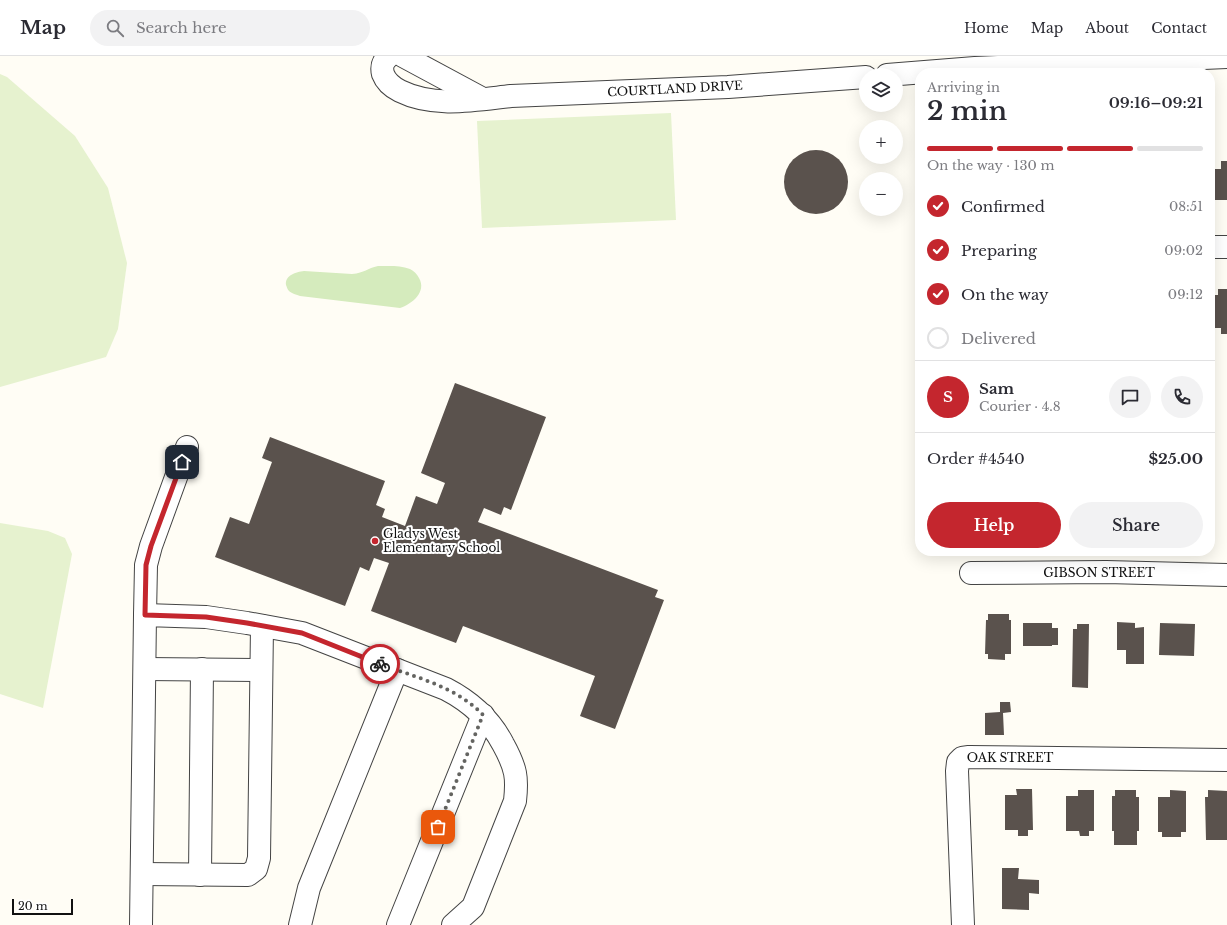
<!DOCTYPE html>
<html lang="en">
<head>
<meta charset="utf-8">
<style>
  body { margin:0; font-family:"Libre Baskerville",serif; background:#f2f2f3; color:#2b2b33; height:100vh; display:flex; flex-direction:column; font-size:15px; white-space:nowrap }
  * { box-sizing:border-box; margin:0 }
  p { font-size:13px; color:#7c7c81 }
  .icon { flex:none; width:22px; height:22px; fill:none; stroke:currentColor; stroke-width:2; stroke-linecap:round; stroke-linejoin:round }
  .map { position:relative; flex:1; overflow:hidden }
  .details { position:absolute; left:915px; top:12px; width:300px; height:488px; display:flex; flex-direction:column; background:#fff; border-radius:16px; box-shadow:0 4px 16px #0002 }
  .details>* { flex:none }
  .buttons { position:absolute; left:859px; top:12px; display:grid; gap:8px }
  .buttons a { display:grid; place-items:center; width:44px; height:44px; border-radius:50%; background:#fff; box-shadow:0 4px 16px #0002; font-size:20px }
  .scale { position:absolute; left:12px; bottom:10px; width:61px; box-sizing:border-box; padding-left:4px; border:2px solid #111; border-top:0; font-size:11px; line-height:14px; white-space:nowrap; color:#111; -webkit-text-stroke:3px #fff; paint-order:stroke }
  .pin { position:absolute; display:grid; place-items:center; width:34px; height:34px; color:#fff; margin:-17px; border-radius:8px; box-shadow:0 2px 6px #0006 }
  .courier { position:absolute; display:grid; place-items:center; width:40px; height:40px; margin:-20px; border:3px solid #c4262e; border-radius:50%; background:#fff; color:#222; box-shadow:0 1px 5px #0007 }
  .head em { font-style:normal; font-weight:600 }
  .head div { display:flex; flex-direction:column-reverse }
  .head { display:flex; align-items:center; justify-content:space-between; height:68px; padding:0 12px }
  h1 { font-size:26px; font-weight:600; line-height:30px }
  .bar { display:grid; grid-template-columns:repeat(4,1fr); gap:6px 4px; align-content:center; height:48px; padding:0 12px }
  .bar i { height:5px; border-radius:3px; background:#e1e1e2 }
  .bar .on { background:#c4262e }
  .bar p { grid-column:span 4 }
  .line { display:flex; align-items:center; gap:10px; padding:0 12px; border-top:1px solid #e1e1e2 }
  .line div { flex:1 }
  .round { display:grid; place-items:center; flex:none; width:42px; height:42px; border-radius:21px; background:#f2f2f3 }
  ol { padding:0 12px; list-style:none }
  li { display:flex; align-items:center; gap:12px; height:44px }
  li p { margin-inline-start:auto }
  li .icon { padding:4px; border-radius:50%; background:#c4262e; color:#fff; stroke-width:4 }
  li:last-child { color:#7c7c81 }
  li i { width:22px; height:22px; border:2px solid #e1e1e2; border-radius:50% }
  .action { display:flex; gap:8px; margin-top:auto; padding:8px 12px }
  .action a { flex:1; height:46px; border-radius:24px; background:#c4262e; color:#fff; font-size:16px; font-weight:600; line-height:46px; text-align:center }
  .action a+a { background:#f2f2f3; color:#2b2b33 }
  header { display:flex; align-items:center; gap:24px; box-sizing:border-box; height:56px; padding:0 20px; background:#fff; border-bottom:1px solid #e1e1e2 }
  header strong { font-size:19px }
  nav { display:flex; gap:22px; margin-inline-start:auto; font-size:14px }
  .search { width:280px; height:36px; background:#f2f2f3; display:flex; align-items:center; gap:10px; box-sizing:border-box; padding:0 14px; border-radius:22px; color:#7c7c81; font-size:15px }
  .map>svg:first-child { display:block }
  .green { fill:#d5ebbd }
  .pitch { fill:#e6f2cf }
  .building { fill:#5a524d }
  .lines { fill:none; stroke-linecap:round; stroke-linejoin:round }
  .minor-casing { stroke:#444; stroke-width:24 }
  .minor { stroke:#fff; stroke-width:22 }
  .done { stroke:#646461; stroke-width:4; stroke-dasharray:0 7.2 }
  .route { stroke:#c4262e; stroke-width:5 }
  .poi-dot { fill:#c4262e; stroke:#fff; stroke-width:1.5 }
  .labels { text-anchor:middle; stroke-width:4; stroke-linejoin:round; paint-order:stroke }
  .street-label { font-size:12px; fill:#111; stroke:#fff }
  .poi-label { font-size:12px; fill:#111; stroke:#fff; text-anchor:start }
</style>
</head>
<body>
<header>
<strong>Map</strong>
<div class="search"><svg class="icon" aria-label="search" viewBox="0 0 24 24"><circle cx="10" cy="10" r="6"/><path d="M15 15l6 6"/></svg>Search here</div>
<nav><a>Home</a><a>Map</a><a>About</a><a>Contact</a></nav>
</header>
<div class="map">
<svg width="1227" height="869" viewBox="0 0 1227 869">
  <rect width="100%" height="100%" fill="#fffdf5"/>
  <!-- green -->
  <path class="green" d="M378 210C388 210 400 209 410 213 414 215 417 218 419 222 427 236 412 248 400 252L300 240C297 239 291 237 289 235 287 233 287 231 286 229 285 219 296 216 304 215L352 218C365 217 367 212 378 210Z"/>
  <!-- pitch -->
  <g class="pitch">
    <polygon points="0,18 7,21 75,80 108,132 127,207 118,273 106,301 0,331"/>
    <polygon points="671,57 676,164 482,172 477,65"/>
    <polygon points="0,467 48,475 65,482 72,498 43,652 0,638"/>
  </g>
  <!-- building -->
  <g class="building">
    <circle cx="816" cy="126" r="32"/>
    <polygon points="1221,105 1227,105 1227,144 1210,144 1210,113 1221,113"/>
    <polygon points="1218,233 1227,233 1227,278 1221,278 1221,272 1215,272 1215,239 1218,239"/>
    <polygon points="455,327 546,361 511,454 504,451 501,459 484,452 478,466 658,534 655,541 664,544 615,673 580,660 595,620 463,570 456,587 371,555 389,507 374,502 369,515 360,511 345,550 215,501 230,461 249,468 272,406 262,402 270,381 385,425 376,449 385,453 382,461 405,470 416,440 437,448 445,427 421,417"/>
    <polygon points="988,558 1009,558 1009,564 1011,564 1011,598 1005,598 1005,604 988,603 988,598 985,598 986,564 988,564"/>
    <polygon points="1117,566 1135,567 1135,572 1144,571 1144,608 1126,608 1126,594 1117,594"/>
    <polygon points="1023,567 1052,567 1052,572 1058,572 1058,589 1052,589 1052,590 1023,590"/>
    <polygon points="1160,567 1195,568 1194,600 1159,599"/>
    <polygon points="1077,568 1089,568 1088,632 1072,631 1073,573 1077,573"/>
    <polygon points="1000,646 1010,646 1011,656 1003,657 1004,679 985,679 985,657 1000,656"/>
    <polygon points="1016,733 1032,733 1033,774 1028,774 1028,780 1018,780 1018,774 1005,774 1005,739 1017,739"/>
    <polygon points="1078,734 1094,734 1094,775 1089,775 1089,780 1080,780 1079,775 1066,775 1066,740 1078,740"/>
    <polygon points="1115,734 1136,734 1136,741 1139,741 1139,775 1137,775 1137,789 1114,789 1114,775 1112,775 1112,740 1115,740"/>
    <polygon points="1170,734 1186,735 1186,776 1181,776 1181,781 1162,781 1162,776 1158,776 1158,741 1170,741"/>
    <polygon points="1208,734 1227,735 1227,784 1206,784 1205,741 1208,741"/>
    <polygon points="1002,812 1019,812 1018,823 1039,824 1039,838 1029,837 1029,854 1002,853"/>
  </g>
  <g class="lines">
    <defs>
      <g id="minor">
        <path d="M389 0C383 5 381 10 383 18 386 26 392 31 400 35 434 52 475 44 511 40L728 31 866 21"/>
        <polyline points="403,0 483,43"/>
        <polyline points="887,19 975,12 1227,1"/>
        <polyline points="1210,191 1227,191"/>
        <polyline points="971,517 1106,516 1227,519"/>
        <polyline points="145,559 146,509 151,490 187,391"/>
        <polyline points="145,613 261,614"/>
        <polyline points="142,818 248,819 256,813 259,802 262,570"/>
        <polyline points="200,819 202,613"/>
        <path d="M141 869 145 559 206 561 247 567 302 577 446 633C471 646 490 663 503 688 508 697 513 707 515 717 517 727 516 736 515 745L473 851 453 869"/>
        <polyline points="300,869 309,832 397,614"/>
        <polyline points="398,869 483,659"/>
        <polyline points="963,869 957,715 958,706 962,702 969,701 1227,704"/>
      </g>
    </defs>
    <!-- minor casing -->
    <use href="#minor" class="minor-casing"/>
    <!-- minor -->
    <use href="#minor" class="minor"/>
  </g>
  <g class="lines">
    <!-- done -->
    <path class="done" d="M380 608C415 621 457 631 483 659L438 771"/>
    <!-- route -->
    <polyline class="route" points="182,406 151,490 146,509 145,559 206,561 247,567 302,577 380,608"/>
  </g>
  <!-- markers -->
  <circle class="poi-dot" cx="375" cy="485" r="4"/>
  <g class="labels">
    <!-- street labels -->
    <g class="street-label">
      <text transform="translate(675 33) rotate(-3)" y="4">COURTLAND DRIVE</text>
      <text x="1099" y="521">GIBSON STREET</text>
      <text x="1010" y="706">OAK STREET</text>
    </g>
    <!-- poi labels -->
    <g class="poi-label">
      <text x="383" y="482">Gladys West<tspan x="383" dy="14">Elementary School</tspan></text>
    </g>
  </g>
</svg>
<div class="buttons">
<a><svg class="icon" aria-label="layers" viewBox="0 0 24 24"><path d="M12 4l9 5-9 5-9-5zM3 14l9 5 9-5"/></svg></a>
<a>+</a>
<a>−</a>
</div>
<div class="scale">20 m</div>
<div class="pin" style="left:438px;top:771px;background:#ea580c"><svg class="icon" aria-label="bag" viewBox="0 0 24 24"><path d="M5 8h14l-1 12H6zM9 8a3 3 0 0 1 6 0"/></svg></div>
<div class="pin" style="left:182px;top:406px;background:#1f2937"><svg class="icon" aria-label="home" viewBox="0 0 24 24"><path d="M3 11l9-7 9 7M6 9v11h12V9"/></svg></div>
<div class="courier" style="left:380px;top:608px"><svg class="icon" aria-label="bike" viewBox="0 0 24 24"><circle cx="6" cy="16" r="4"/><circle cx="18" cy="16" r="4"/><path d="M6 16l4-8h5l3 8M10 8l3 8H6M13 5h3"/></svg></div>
<section class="details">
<div class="head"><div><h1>2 min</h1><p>Arriving in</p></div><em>09:16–09:21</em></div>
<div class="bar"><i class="on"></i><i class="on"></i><i class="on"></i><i></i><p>On the way · 130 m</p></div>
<ol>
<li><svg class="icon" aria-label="check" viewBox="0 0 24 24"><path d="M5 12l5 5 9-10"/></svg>Confirmed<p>08:51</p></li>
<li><svg class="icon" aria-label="check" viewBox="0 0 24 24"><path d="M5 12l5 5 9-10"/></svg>Preparing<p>09:02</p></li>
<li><svg class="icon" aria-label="check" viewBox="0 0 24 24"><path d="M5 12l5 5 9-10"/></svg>On the way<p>09:12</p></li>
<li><i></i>Delivered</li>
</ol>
<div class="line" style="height:72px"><b class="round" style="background:#c4262e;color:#fff">S</b><div><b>Sam</b><p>Courier · 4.8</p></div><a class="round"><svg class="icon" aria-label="chat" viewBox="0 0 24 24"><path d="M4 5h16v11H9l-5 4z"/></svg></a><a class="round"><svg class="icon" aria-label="phone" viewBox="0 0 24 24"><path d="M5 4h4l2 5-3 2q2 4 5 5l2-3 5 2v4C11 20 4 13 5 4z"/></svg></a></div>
<div class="line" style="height:52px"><div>Order #4540</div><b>$25.00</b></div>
<div class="action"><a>Help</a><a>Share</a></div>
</section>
</div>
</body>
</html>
